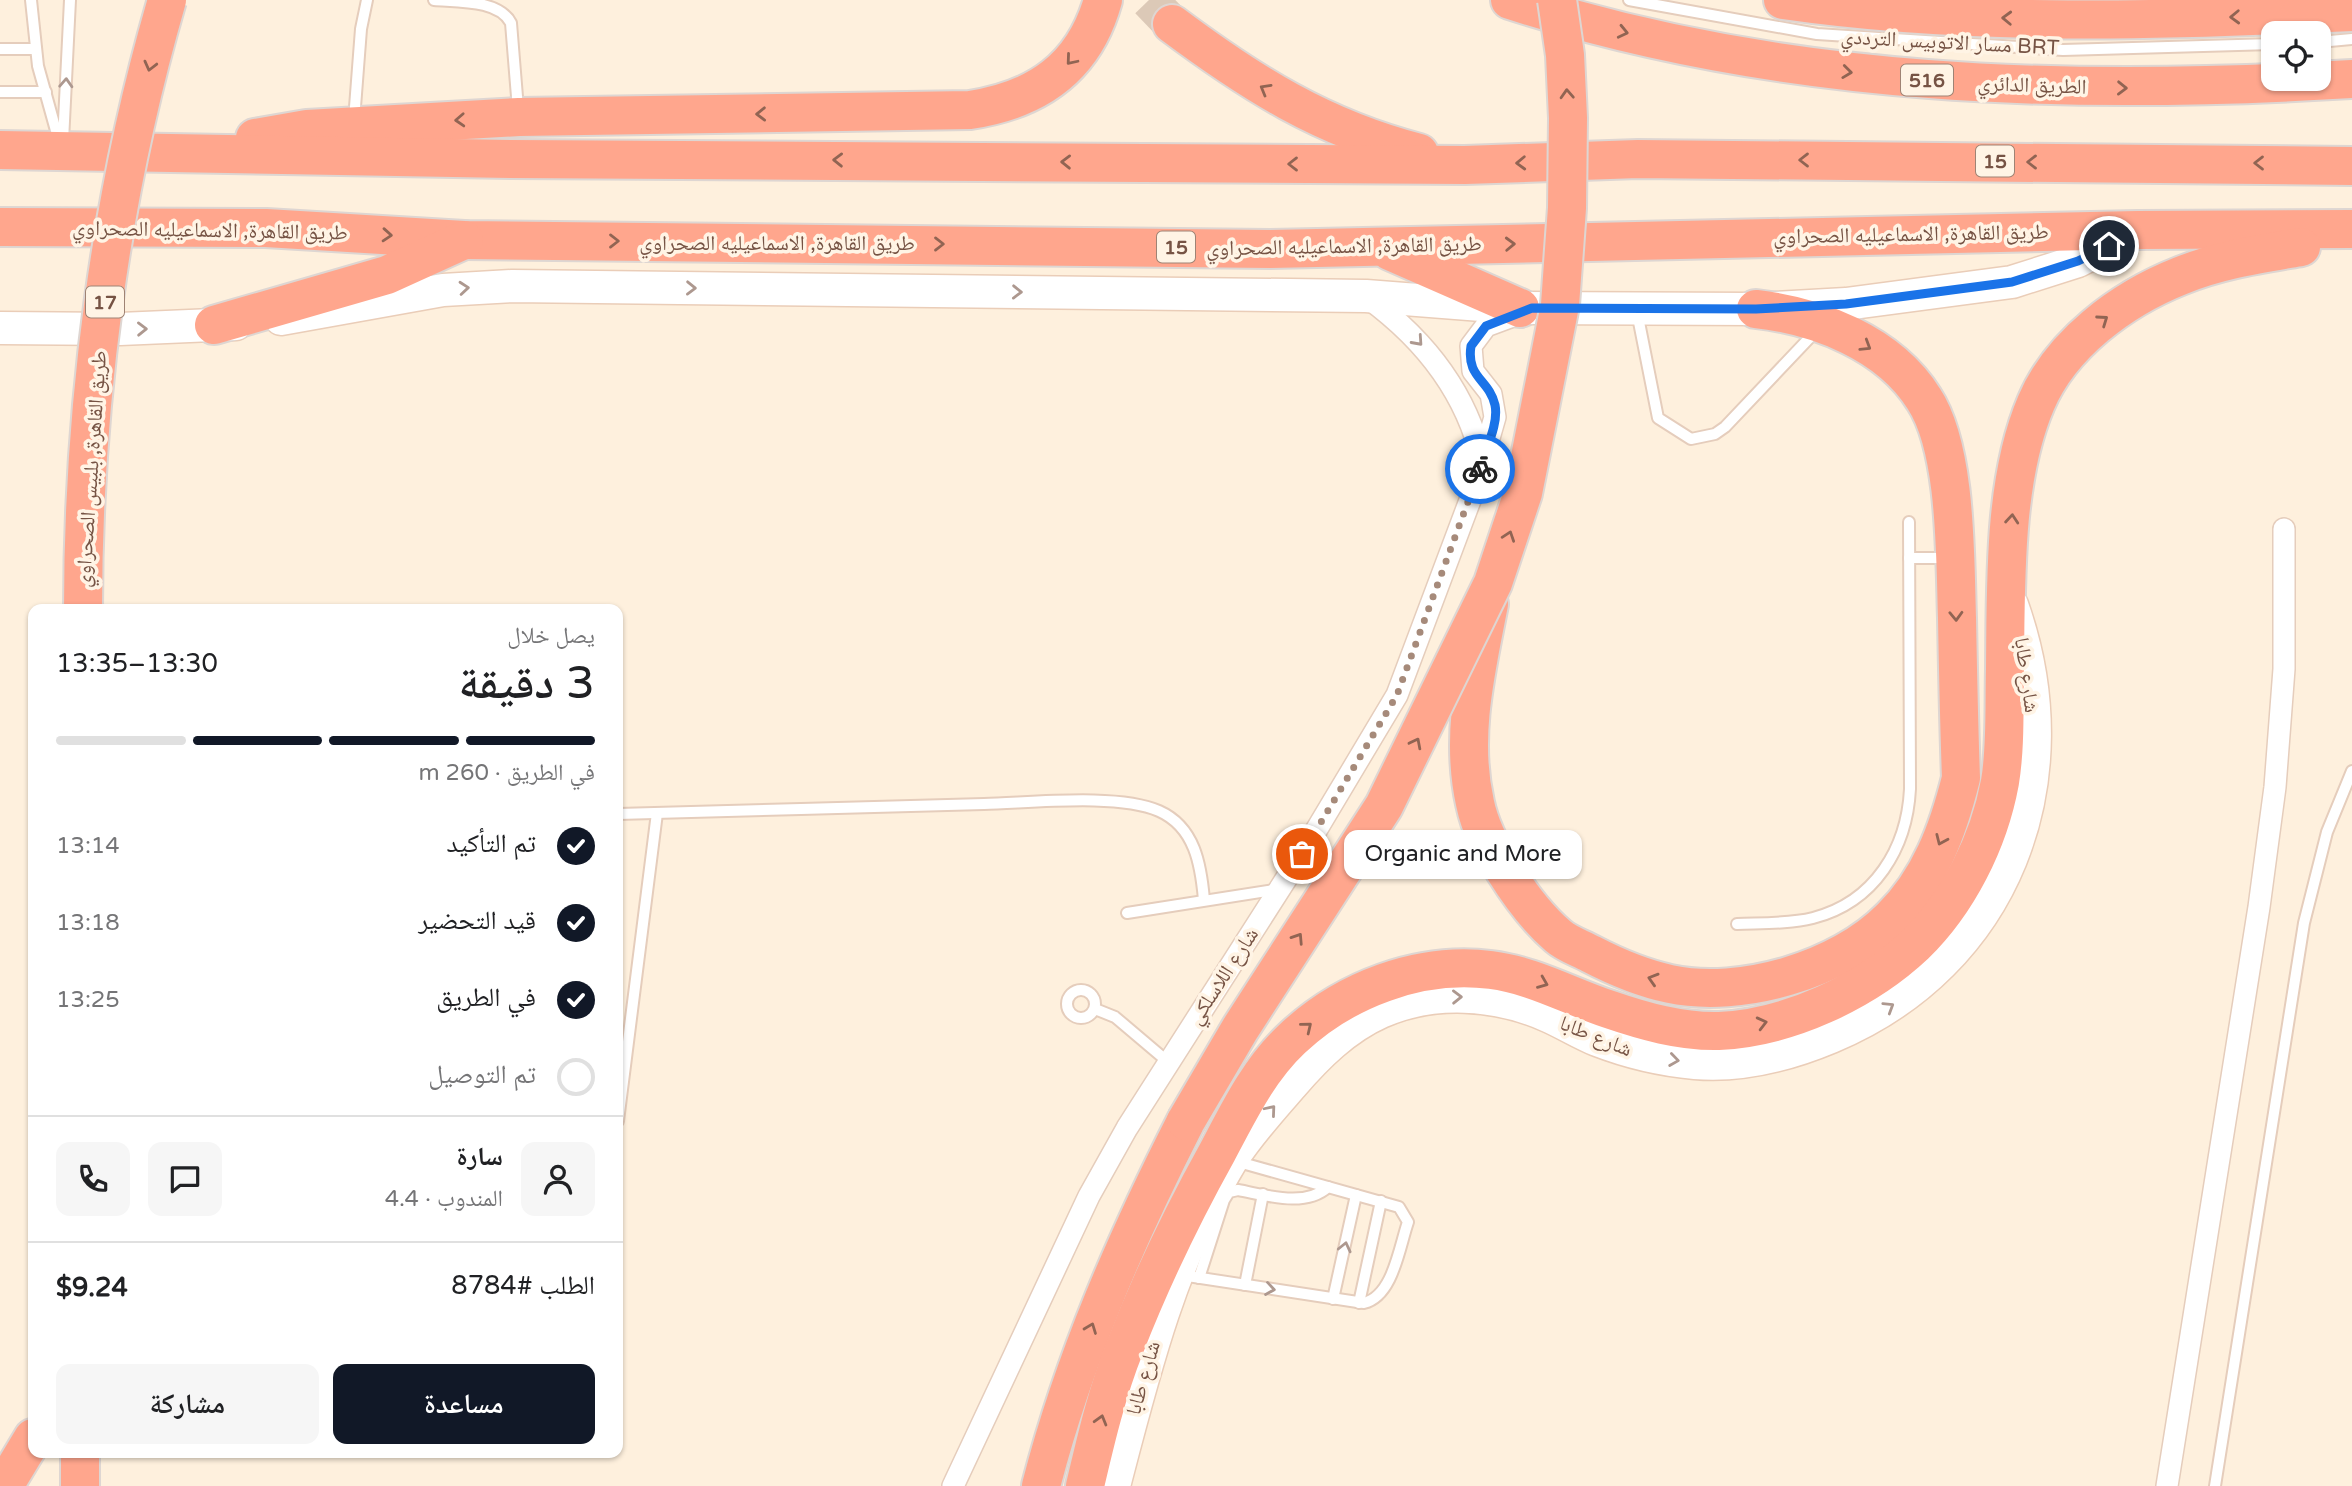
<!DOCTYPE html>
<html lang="ar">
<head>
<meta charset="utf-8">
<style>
  body { margin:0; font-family:"Varela Round","Noto Naskh Arabic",sans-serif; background:#f6f6f6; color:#202124; direction:rtl; height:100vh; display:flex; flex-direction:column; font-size:26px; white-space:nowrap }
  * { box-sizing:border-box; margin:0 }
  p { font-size:23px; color:#757577 }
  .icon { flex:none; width:38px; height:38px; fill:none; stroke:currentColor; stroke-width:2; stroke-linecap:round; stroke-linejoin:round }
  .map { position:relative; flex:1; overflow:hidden; direction:ltr }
  .sheet { position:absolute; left:28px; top:604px; width:595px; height:854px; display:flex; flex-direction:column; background:#fff; border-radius:14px; box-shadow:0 2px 5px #0004; direction:rtl }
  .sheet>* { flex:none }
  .tools { position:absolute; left:2261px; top:21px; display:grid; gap:14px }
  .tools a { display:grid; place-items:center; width:70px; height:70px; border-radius:14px; background:#fff; box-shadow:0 2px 5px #0004; font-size:35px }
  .pin { position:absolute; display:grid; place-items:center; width:60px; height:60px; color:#fff; margin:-30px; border:4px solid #fff; border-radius:50%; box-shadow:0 2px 7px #0007 }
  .courier { position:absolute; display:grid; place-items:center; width:70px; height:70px; margin:-35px; border:5px solid #1a73e8; border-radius:50%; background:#fff; color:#222; box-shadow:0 2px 9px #0007 }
  .bubble { position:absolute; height:49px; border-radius:14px; background:#fff; box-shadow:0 2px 5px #0004; font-size:23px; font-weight:600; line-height:49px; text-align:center; direction:rtl }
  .overview em { font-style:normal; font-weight:600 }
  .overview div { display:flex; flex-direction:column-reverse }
  .overview { display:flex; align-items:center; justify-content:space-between; height:119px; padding:0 28px }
  h1 { font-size:46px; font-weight:600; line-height:52px }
  .bar { display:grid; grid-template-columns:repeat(4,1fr); gap:10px 7px; align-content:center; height:84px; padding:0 28px }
  .bar i { height:9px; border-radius:5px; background:#e0e0e0 }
  .bar .on { background:#111827 }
  .bar p { grid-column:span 4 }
  .line { display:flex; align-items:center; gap:18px; padding:0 28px; border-top:2px solid #e0e0e0 }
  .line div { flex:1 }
  .round { display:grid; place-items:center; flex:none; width:74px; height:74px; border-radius:14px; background:#f6f6f6 }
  ol { padding:0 28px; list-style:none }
  li { display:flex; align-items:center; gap:21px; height:77px }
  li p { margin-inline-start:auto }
  li .icon { padding:7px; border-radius:50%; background:#111827; color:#fff; stroke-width:4 }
  li:last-child { color:#757577 }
  li i { width:38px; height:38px; border:4px solid #e0e0e0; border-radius:50% }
  .cta { display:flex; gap:14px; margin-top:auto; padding:14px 28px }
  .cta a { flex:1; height:80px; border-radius:14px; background:#111827; color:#fff; font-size:28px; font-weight:600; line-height:80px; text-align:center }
  .cta a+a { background:#f6f6f6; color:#202124 }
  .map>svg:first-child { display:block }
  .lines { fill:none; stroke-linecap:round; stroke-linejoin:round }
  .highway-tunnel { stroke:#dcc9b7; stroke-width:38; stroke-dasharray:38 19; stroke-linecap:butt }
  .lane-casing { stroke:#e5cdbc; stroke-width:14 }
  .street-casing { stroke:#e5cdbc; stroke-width:24 }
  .secondary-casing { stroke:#eacdb8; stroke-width:35 }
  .highway-casing { stroke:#ded6d2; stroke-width:42 }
  .lane { stroke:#fff; stroke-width:10 }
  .street { stroke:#fff; stroke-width:21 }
  .secondary { stroke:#fff; stroke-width:32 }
  .highway { stroke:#ffa68d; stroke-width:38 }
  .highway-bridge-casing { stroke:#ded6d2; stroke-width:42; stroke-linecap:butt }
  .highway-bridge { stroke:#ffa68d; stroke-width:38 }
  .oneway { stroke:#916453 }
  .oneway2 { stroke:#ad988f }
  .done { stroke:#a68a7a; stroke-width:7; stroke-dasharray:0 12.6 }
  .route { stroke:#1a73e8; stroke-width:9 }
  .labels { text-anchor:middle; stroke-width:7; stroke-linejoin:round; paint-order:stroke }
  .shield { fill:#fff4e5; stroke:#9f8374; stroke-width:2 }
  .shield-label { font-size:19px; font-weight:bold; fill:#765344 }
  .street-label { font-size:21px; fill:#765344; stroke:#fff4e5 }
</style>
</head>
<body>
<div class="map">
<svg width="2352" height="1486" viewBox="0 0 2352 1486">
  <rect width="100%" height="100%" fill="#fef0dd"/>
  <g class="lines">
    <!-- highway-tunnel -->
    <polyline class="highway-tunnel" points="1149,0 1172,24"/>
    <defs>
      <g id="lane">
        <polyline points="31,0 38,66 60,145"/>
        <path d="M434 0C459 2 499 0 511 23L518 109"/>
        <polyline points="1629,0 1817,34 2063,50 2273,44"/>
        <polyline points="2319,42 2352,39"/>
        <polyline points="0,49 36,49"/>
        <polyline points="0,92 46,92"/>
        <polyline points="354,120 361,29 367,0"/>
        <polyline points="63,141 70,0"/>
        <polyline points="1637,312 1658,418 1691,439 1715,434 1725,427 1816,331"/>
        <polyline points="1909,558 1949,558"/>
        <path d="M618 814C740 811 862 807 984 804 1030 803 1118 793 1159 811 1195 827 1201 865 1204 900"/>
        <polyline points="1127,913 1280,889"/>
        <path d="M1737 924C1762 923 1789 924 1813 918 1875 902 1907 848 1910 789L1909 522"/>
        <circle cx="1081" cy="1004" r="14"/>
        <polyline points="1095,1009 1115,1017 1167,1061"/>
        <polyline points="618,1121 657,813"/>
        <path d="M1181 1275 1364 1303C1393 1296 1399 1248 1408 1222L1399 1207 1235 1161"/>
        <path d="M1199 1278 1224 1200 1229 1192 1238 1190C1266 1195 1305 1208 1328 1187"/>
        <polyline points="1245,1285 1263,1194"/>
        <polyline points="1333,1299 1356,1195"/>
        <polyline points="1359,1303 1381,1201"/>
        <polyline points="2215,1486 2304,923 2327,832 2352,771"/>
      </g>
      <g id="street">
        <path d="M1368 298C1424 339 1466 392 1482 460"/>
        <polyline points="953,1486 1089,1196 1127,1128 1302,854 1397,695 1475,487 1495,417 1491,394 1473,371 1471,346 1486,326 1521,313"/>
        <polyline points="2167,1486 2259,907 2275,787 2284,669 2284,529"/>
      </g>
      <g id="secondary">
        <polyline points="281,319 443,290 512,286 1366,296 1520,308 1756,309 1846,304 2012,282 2078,261 2138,230"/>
        <polyline points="0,328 120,329 236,324"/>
        <path d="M1114 1486C1143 1374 1172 1258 1233 1158 1250 1132 1271 1109 1292 1085 1317 1056 1345 1028 1381 1012 1433 989 1496 993 1548 1016 1564 1023 1580 1033 1597 1040 1628 1052 1661 1060 1695 1063 1741 1067 1788 1055 1831 1037 2006 964 2075 781 2012 605"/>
      </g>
      <g id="highway">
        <path d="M1510 0C1782 88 2069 96 2352 79"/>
        <path d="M1783 0C1970 27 2164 21 2352 12"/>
        <path d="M1172 24C1251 83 1322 128 1419 153"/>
        <path d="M255 138 307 129 519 117 970 110C1037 100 1084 68 1103 0"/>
        <polyline points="0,150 511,159 1465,165 1638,159 2352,166"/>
        <polyline points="0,227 266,228 464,240 1270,249 2138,230 2352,229"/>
        <polyline points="1390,251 1520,308"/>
        <polyline points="214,325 387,275 464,240"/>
        <path d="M1489 604C1476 671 1460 736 1475 803 1480 828 1492 850 1505 871 1520 895 1537 918 1558 936 1567 944 1580 948 1591 954 1616 967 1642 978 1670 984 1741 999 1840 970 1891 918 1930 880 1948 830 1961 778 1959 725 1958 672 1957 618 1955 559 1957 449 1924 399 1889 343 1818 316 1756 309"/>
        <polyline points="80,1452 80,1486"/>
        <polyline points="4,1486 33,1438"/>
        <path d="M1041 1486C1074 1358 1126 1239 1186 1121"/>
        <path d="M1085 1486C1096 1439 1107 1392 1125 1347 1151 1280 1183 1214 1218 1151 1239 1111 1259 1070 1292 1039 1344 990 1419 961 1491 970 1532 975 1569 996 1608 1009 1643 1021 1681 1032 1719 1031 1788 1028 1865 992 1915 945 1958 903 1989 842 2000 782 2006 746 2004 706 2005 669 2006 586 2003 480 2036 403 2061 344 2122 299 2180 276 2218 260 2260 254 2301 247"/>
      </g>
    </defs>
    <!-- lane casing -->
    <use href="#lane" class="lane-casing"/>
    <!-- street casing -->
    <use href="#street" class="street-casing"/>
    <!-- secondary casing -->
    <use href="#secondary" class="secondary-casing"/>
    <!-- highway casing -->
    <use href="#highway" class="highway-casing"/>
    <!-- lane -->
    <use href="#lane" class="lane"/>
    <!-- street -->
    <use href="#street" class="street"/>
    <!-- secondary -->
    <use href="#secondary" class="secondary"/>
    <!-- highway -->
    <use href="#highway" class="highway"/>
    <defs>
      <g id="highway-bridge">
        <path d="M83 609C83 405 110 196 167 0"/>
        <polyline points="1186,1121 1240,1029 1384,806 1493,583 1523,493 1560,305 1567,208 1568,118 1565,55 1557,0"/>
      </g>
    </defs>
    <!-- highway-bridge casing -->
    <use href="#highway-bridge" class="highway-bridge-casing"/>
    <!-- highway-bridge -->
    <use href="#highway-bridge" class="highway-bridge"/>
  </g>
  <!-- one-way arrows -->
  <defs><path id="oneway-chevron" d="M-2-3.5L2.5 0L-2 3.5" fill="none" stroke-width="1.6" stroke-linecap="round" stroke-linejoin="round" transform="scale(1.75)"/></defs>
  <g class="oneway">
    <use href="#oneway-chevron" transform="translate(2235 17) rotate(178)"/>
    <use href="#oneway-chevron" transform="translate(2007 18) rotate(-178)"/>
    <use href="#oneway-chevron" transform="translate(1623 32) rotate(13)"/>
    <use href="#oneway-chevron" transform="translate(1071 60) rotate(130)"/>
    <use href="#oneway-chevron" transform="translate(150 66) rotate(104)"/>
    <use href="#oneway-chevron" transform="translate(1847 72) rotate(7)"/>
    <use href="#oneway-chevron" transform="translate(2122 88) rotate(1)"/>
    <use href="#oneway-chevron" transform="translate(1265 89) rotate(-150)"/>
    <use href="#oneway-chevron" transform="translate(1567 94) rotate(-93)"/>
    <use href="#oneway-chevron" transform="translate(761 114) rotate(179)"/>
    <use href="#oneway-chevron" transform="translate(460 120) rotate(177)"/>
    <use href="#oneway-chevron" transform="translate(838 160) rotate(-179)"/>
    <use href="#oneway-chevron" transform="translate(1804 160) rotate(-180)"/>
    <use href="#oneway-chevron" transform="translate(1066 162) rotate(-179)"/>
    <use href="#oneway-chevron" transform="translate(2032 162) rotate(-180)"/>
    <use href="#oneway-chevron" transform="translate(1521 163) rotate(178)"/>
    <use href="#oneway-chevron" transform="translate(2259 163) rotate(-180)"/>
    <use href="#oneway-chevron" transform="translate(1293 164) rotate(-180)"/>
    <use href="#oneway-chevron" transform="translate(387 235) rotate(4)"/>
    <use href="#oneway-chevron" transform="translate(614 241)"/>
    <use href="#oneway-chevron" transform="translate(939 244)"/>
    <use href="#oneway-chevron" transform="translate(1510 244) rotate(-2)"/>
    <use href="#oneway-chevron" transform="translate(2103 320) rotate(-35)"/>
    <use href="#oneway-chevron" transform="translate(1866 346) rotate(32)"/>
    <use href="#oneway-chevron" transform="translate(2012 519) rotate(-85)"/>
    <use href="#oneway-chevron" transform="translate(1509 536) rotate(-71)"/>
    <use href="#oneway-chevron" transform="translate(1956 616) rotate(88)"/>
    <use href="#oneway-chevron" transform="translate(1416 743) rotate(-63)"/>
    <use href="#oneway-chevron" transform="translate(1941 840) rotate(114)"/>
    <use href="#oneway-chevron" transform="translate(1298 938) rotate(-57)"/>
    <use href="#oneway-chevron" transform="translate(1653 979) rotate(-163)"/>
    <use href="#oneway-chevron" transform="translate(1543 983) rotate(22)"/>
    <use href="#oneway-chevron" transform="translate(1762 1023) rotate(-14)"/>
    <use href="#oneway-chevron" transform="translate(1307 1027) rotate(-39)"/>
    <use href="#oneway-chevron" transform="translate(1091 1328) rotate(-69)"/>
    <use href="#oneway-chevron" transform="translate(1101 1420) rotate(-74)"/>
  </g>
  <g class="oneway2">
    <use href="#oneway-chevron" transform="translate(66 83) rotate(-87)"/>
    <use href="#oneway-chevron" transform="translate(464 288) rotate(-5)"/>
    <use href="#oneway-chevron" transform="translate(691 288) rotate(1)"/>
    <use href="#oneway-chevron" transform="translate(1017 292) rotate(1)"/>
    <use href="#oneway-chevron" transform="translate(142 329) rotate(-1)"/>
    <use href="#oneway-chevron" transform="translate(1418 341) rotate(48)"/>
    <use href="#oneway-chevron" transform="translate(1457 997) rotate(-1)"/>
    <use href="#oneway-chevron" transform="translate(1889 1007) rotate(-32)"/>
    <use href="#oneway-chevron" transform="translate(1674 1060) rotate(8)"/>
    <use href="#oneway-chevron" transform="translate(1271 1110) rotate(-50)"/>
    <use href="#oneway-chevron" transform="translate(1345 1247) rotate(-77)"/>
    <use href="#oneway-chevron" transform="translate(1270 1289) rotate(9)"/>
  </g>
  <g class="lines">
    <!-- done -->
    <polyline class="done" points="1302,854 1397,695 1480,469"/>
    <!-- route -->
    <path class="route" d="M1480 469C1485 450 1499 424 1495 405 1489 379 1466 378 1471 346L1486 326 1532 308 1756 309 1846 304 2012 282 2078 261 2109 246"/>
  </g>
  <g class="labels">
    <!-- shield labels -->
    <g class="shield">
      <rect x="1901" y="64.5" width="52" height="31" rx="5"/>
      <rect x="1976" y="145.5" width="38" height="31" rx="5"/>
      <rect x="1157" y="231.5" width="38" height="31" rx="5"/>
      <rect x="86" y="286.5" width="38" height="31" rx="5"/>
    </g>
    <g class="shield-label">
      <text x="1927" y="87">516</text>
      <text x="1995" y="168">15</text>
      <text x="1176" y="254">15</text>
      <text x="105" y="309">17</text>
    </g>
    <!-- street labels -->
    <g class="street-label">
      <text transform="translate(1950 42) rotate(3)" y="7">مسار الاتوبيس الترددي BRT</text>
      <text transform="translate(2032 85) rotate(2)" y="7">الطريق الدائري</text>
      <text transform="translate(210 230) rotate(1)" y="7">طريق القاهرة, الاسماعيليه الصحراوي</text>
      <text transform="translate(1911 234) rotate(-1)" y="7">طريق القاهرة, الاسماعيليه الصحراوي</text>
      <text x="777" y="250">طريق القاهرة, الاسماعيليه الصحراوي</text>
      <text transform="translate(1344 246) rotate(-1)" y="7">طريق القاهرة, الاسماعيليه الصحراوي</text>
      <text transform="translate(91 469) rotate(-86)" y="7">طريق القاهرة, بلبيس الصحراوي</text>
      <text transform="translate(2027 675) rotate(82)" y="7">شارع طابا</text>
      <text transform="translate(1223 976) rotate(-57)" y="7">شارع اللاسلكي</text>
      <text transform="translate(1596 1036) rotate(22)" y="7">شارع طابا</text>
      <text transform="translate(1143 1378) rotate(-74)" y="7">شارع طابا</text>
    </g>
  </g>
</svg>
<div class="tools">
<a><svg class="icon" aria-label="locate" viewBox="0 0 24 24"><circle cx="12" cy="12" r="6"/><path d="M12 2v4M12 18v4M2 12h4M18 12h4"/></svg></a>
</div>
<div class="pin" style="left:1302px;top:854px;background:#ea580c"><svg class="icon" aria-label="bag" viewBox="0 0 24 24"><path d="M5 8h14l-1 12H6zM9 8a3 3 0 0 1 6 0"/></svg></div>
<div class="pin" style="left:2109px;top:246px;background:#1f2937"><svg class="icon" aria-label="home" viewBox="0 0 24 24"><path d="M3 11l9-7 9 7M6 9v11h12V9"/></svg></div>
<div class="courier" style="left:1480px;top:469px"><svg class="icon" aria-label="bike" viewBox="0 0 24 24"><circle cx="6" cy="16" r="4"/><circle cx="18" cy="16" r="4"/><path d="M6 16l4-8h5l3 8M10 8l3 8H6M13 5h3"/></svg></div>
<div class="bubble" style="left:1344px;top:830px;width:238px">Organic and More</div>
<section class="sheet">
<div class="overview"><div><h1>3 دقيقة</h1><p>يصل خلال</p></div><em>13:30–13:35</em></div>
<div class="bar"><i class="on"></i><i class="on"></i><i class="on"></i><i></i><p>في الطريق · 260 m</p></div>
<ol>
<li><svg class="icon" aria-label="check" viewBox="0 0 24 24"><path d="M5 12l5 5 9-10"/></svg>تم التأكيد<p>13:14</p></li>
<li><svg class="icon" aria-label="check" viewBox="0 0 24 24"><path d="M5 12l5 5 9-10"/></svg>قيد التحضير<p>13:18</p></li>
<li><svg class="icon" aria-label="check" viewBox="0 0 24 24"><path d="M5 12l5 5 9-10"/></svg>في الطريق<p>13:25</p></li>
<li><i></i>تم التوصيل</li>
</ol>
<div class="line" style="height:126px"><a class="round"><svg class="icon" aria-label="person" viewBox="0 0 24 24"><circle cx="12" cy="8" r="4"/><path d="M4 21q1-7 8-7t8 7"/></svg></a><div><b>سارة</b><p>المندوب · 4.4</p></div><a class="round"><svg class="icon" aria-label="chat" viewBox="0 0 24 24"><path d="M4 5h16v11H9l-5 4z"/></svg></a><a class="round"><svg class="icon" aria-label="phone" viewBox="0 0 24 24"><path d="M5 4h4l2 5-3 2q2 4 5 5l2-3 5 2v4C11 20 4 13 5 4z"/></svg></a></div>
<div class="line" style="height:91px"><div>الطلب #8784</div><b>$9.24</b></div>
<div class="cta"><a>مساعدة</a><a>مشاركة</a></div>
</section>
</div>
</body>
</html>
